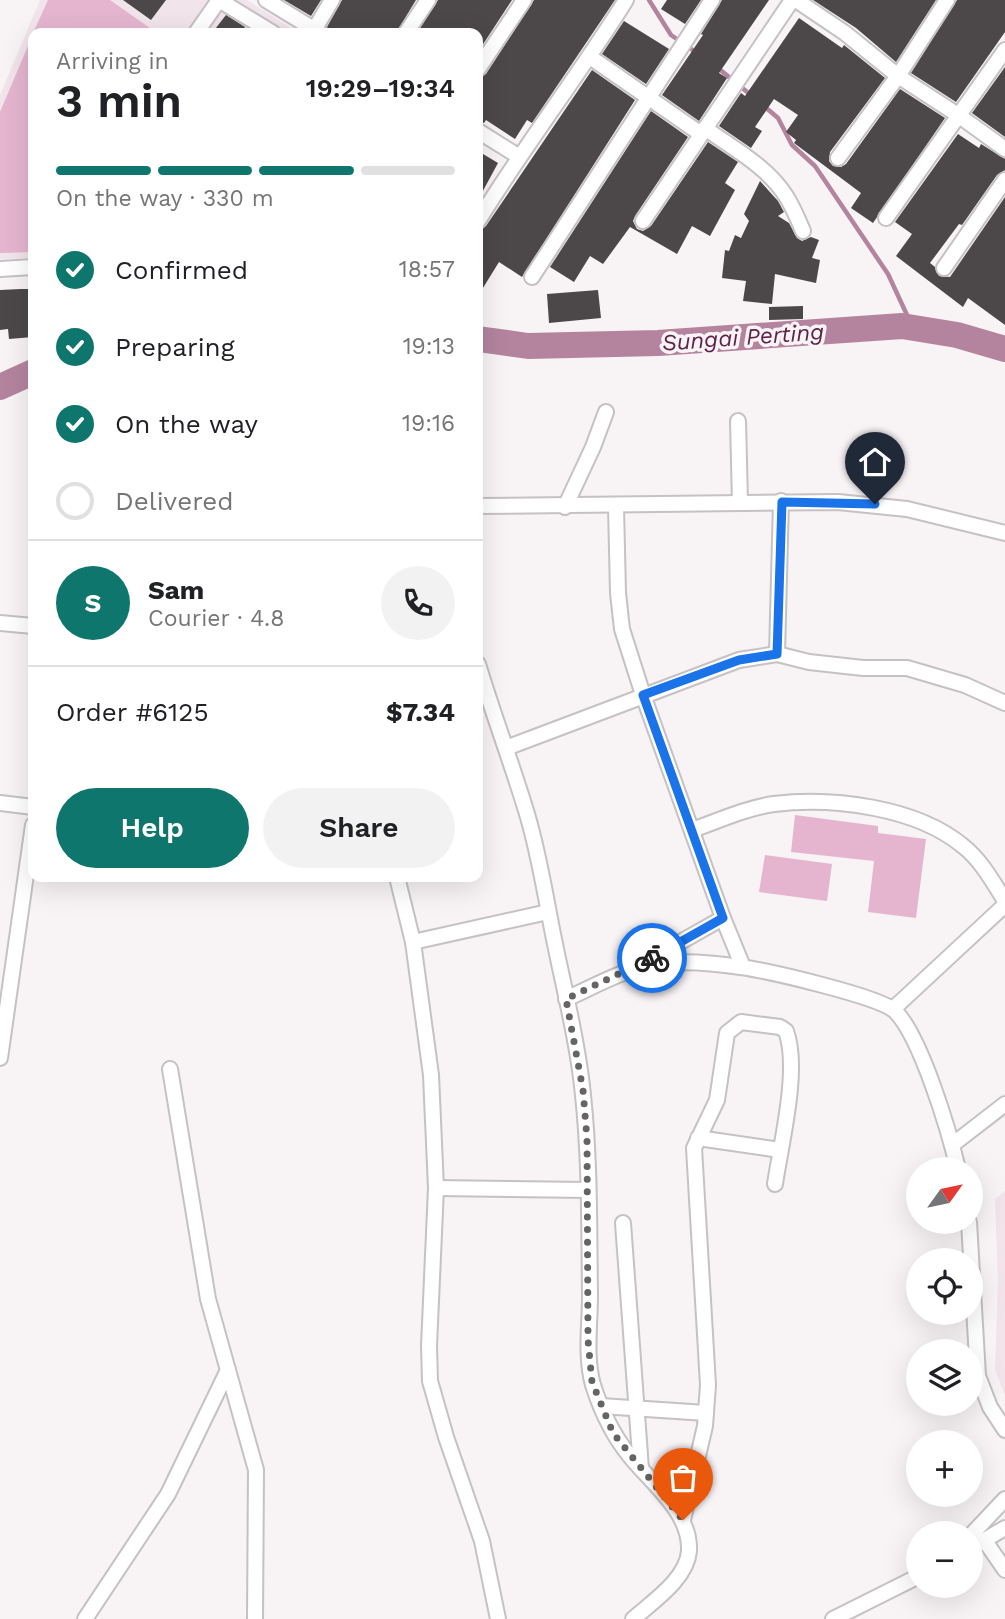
<!DOCTYPE html>
<html lang="en">
<head>
<meta charset="utf-8">
<style>
  body { margin:0; font-family:"Work Sans",sans-serif; background:#f2f2f2; color:#202124; height:100vh; display:flex; flex-direction:column; font-size:26px; white-space:nowrap }
  * { box-sizing:border-box; margin:0 }
  p { font-size:23px; color:#757577 }
  .icon { flex:none; width:38px; height:38px; fill:none; stroke:currentColor; stroke-width:2; stroke-linecap:round; stroke-linejoin:round }
  .map { position:relative; flex:1; overflow:hidden }
  .drawer { position:absolute; left:28px; top:28px; width:455px; height:854px; display:flex; flex-direction:column; background:#fff; border-radius:14px; box-shadow:0 7px 28px #0002 }
  .drawer>* { flex:none }
  .needle { width:46px; rotate:57deg }
  .buttons { position:absolute; left:906px; top:1157px; display:grid; gap:14px }
  .buttons a { display:grid; place-items:center; width:77px; height:77px; border-radius:50%; background:#fff; box-shadow:0 7px 28px #0002; font-size:35px }
  .pin { position:absolute; display:grid; place-items:center; width:60px; height:60px; color:#fff; margin:-72px -30px; border-radius:50% 50% 50% 0; rotate:-45deg; box-shadow:0 0 7px #0007 }
  .pin .icon { rotate:45deg }
  .courier { position:absolute; display:grid; place-items:center; width:70px; height:70px; margin:-35px; border:5px solid #1a73e8; border-radius:50%; background:#fff; color:#222; box-shadow:0 2px 9px #0007 }
  .summary em { font-style:normal; font-weight:600 }
  .summary div { display:flex; flex-direction:column-reverse }
  .summary { display:flex; align-items:center; justify-content:space-between; height:119px; padding:0 28px }
  h1 { font-size:46px; font-weight:600; line-height:52px }
  .bar { display:grid; grid-template-columns:repeat(4,1fr); gap:10px 7px; align-content:center; height:84px; padding:0 28px }
  .bar i { height:9px; border-radius:5px; background:#e0e0e0 }
  .bar .active { background:#0f766e }
  .bar p { grid-column:span 4 }
  .line { display:flex; align-items:center; gap:18px; padding:0 28px; border-top:2px solid #e0e0e0 }
  .line div { flex:1 }
  .round { display:grid; place-items:center; flex:none; width:74px; height:74px; border-radius:37px; background:#f2f2f2 }
  ol { padding:0 28px; list-style:none }
  li { display:flex; align-items:center; gap:21px; height:77px }
  li p { margin-inline-start:auto }
  li .icon { padding:7px; border-radius:50%; background:#0f766e; color:#fff; stroke-width:4 }
  li:last-child { color:#757577 }
  li i { width:38px; height:38px; border:4px solid #e0e0e0; border-radius:50% }
  .action { display:flex; gap:14px; margin-top:auto; padding:14px 28px }
  .action a { flex:1; height:80px; border-radius:42px; background:#0f766e; color:#fff; font-size:28px; font-weight:600; line-height:80px; text-align:center }
  .action a+a { background:#f2f2f2; color:#202124 }
  .map>svg:first-child { display:block }
  .built { fill:#f1e4eb }
  .green { fill:#e5b5cf }
  .lines { fill:none; stroke-linecap:round; stroke-linejoin:round }
  .stream { stroke:#b4849e; stroke-width:4.5 }
  .river { stroke:#b4849e; stroke-width:26 }
  .building { fill:#4c484a }
  .minor-casing { stroke:#c6c1c4; stroke-width:18 }
  .minor { stroke:#fff; stroke-width:14 }
  .done { stroke:#656363; stroke-width:7; stroke-dasharray:0 12.6 }
  .route { stroke:#1a73e8; stroke-width:9 }
  .labels { text-anchor:middle; stroke-width:7; stroke-linejoin:round; paint-order:stroke }
  .water-label { font-size:23px; font-style:italic; fill:#5f2348; stroke:#f8f3f5 }
</style>
</head>
<body>
<div class="map">
<svg width="1005" height="1619" viewBox="0 0 1005 1619">
  <rect width="100%" height="100%" fill="#f8f3f5"/>
  <!-- built -->
  <g class="built">
    <polygon points="40,0 247,0 299,33 33,33 33,258 0,259 0,95"/>
    <polygon points="1005,1191 1005,1395 995,1370 998,1281 995,1199"/>
  </g>
  <!-- green -->
  <g class="green">
    <polygon points="48,0 110,0 157,33 33,33"/>
    <polygon points="33,34 33,252 0,253 0,112"/>
    <polygon points="795,815 878,826 878,833 926,839 916,918 868,912 874,861 791,852"/>
    <polygon points="765,855 832,864 827,901 759,892"/>
  </g>
  <g class="lines">
    <!-- stream -->
    <g class="stream">
      <polyline points="649,0 671,35 697,53"/>
      <polyline points="718,68 752,96"/>
      <polyline points="764,106 778,118 792,145 815,166 888,274 913,328"/>
    </g>
    <!-- river -->
    <g class="river">
      <polyline points="478,339 528,346 658,343 902,326 957,335 1005,349"/>
      <polyline points="0,387 33,372"/>
    </g>
  </g>
  <!-- building -->
  <g class="building">
    <polygon points="123,0 166,0 151,20"/>
    <polygon points="284,0 321,0 311,16"/>
    <polygon points="342,0 416,0 396,33 330,33 327,27"/>
    <polygon points="438,0 512,0 478,52 478,33 417,33"/>
    <polygon points="534,0 615,0 532,123 527,120 515,139 486,120 484,123 478,121 478,79 486,74"/>
    <polygon points="667,0 701,0 685,24 661,9"/>
    <polygon points="722,0 769,0 719,73 727,78 699,121 662,95 703,35 701,34"/>
    <polygon points="813,0 936,0 896,62 856,28"/>
    <polygon points="957,0 1005,0 1005,32 956,102 911,73"/>
    <polygon points="226,15 245,27 241,33 212,33"/>
    <polygon points="799,18 842,48 844,45 885,78 830,152 829,161 833,166 841,167 846,164 900,89 945,118 873,223 851,208 861,193 794,143 796,140 786,132 798,115 774,99 755,127 762,131 751,148 719,126 741,93 745,96"/>
    <polygon points="624,21 669,49 646,84 602,54"/>
    <polygon points="1005,67 1005,137 972,113"/>
    <polygon points="592,70 635,100 522,277 499,262 478,296 478,233 486,226"/>
    <polygon points="651,111 688,137 635,216 633,221 637,229 643,231 651,226 708,142 738,162 725,183 735,190 710,236 692,226 677,254 630,227 603,264 590,256 574,282 550,267"/>
    <polygon points="958,134 979,148 981,144 1005,159 1005,170 997,175 962,225 959,224 930,263 935,267 939,276 950,277 1005,197 1005,325 968,298 963,307 896,256 912,234 895,222"/>
    <polygon points="478,151 498,163 478,200"/>
    <polygon points="760,181 778,201 784,212 778,216 789,223 797,238 802,241 811,237 819,240 812,258 820,260 816,283 775,274 772,304 743,301 746,281 722,278 725,250 729,251 735,235 741,238 749,221 744,214"/>
    <polygon points="21,289 33,289 33,337 9,339 8,329 0,330 0,290"/>
    <polygon points="598,290 601,318 549,323 547,294"/>
    <polygon points="803,306 803,319 769,320 769,307"/>
  </g>
  <g class="lines">
    <defs>
      <g id="minor">
        <polyline points="219,0 273,33"/>
        <polyline points="266,0 320,33"/>
        <polyline points="796,0 845,33 898,76 958,115 1005,149"/>
        <polyline points="314,30 332,0"/>
        <polyline points="196,33 219,0"/>
        <polyline points="406,33 428,0"/>
        <polyline points="590,57 701,134"/>
        <polyline points="478,69 524,0"/>
        <path d="M705 128C732 148 767 166 786 196 793 207 798 219 803 231"/>
        <polyline points="478,131 518,156"/>
        <polyline points="838,158 898,76 947,0"/>
        <polyline points="886,218 1005,50"/>
        <path d="M478 221C525 145 579 75 626 0"/>
        <polyline points="643,221 792,0"/>
        <polyline points="944,268 1005,180"/>
        <polyline points="0,269 33,267"/>
        <polyline points="532,277 712,0"/>
        <polyline points="738,421 740,503"/>
        <polyline points="478,506 838,502 907,509 1005,533"/>
        <polyline points="616,506 618,593 622,629 643,695 723,918 743,967"/>
        <polyline points="565,507 593,447 606,412"/>
        <polyline points="0,623 33,626"/>
        <polyline points="777,654 781,501"/>
        <path d="M478 664C493 714 512 764 527 814 540 857 546 901 555 944 565 993 578 1044 583 1095 590 1161 589 1228 590 1295 590 1325 585 1356 593 1385 601 1410 612 1434 629 1455 651 1483 691 1512 689 1551 687 1579 652 1602 633 1619"/>
        <polyline points="506,748 739,660 777,654 809,662 863,668 907,668 965,685 1005,703"/>
        <polyline points="0,803 33,807"/>
        <path d="M692 830C718 821 746 808 774 804 833 797 916 807 963 846 981 860 993 882 1005 901"/>
        <polyline points="397,877 413,942 431,1075 436,1188 429,1346 430,1381 446,1437 482,1541 498,1619"/>
        <polyline points="413,942 548,912"/>
        <polyline points="645,962 723,918"/>
        <path d="M566 999C595 986 624 969 656 964 683 960 714 963 741 967 768 971 878 996 895 1011 921 1037 949 1131 958 1169"/>
        <polyline points="893,1009 1005,905"/>
        <polyline points="0,1058 33,825"/>
        <polyline points="170,1069 208,1299 256,1470 255,1619"/>
        <polyline points="698,1138 780,1150"/>
        <polyline points="952,1145 1005,1104"/>
        <polyline points="436,1188 588,1190"/>
        <polyline points="969,1222 978,1376 990,1407 1005,1430"/>
        <polyline points="623,1223 641,1469"/>
        <polyline points="601,1406 706,1413"/>
        <path d="M683 1520 705 1426 708 1385 694 1148 717 1100 727 1033 741 1022 780 1027 786 1031C800 1069 781 1143 775 1184"/>
        <polyline points="971,1535 1005,1499"/>
        <polyline points="985,1541 1005,1570"/>
        <polyline points="971,1548 1005,1528"/>
        <polyline points="85,1619 168,1494 228,1370"/>
        <polyline points="833,1619 919,1576"/>
      </g>
    </defs>
    <!-- minor casing -->
    <use href="#minor" class="minor-casing"/>
    <!-- minor -->
    <use href="#minor" class="minor"/>
  </g>
  <g class="lines">
    <!-- done -->
    <polyline class="done" points="652,958 566,999 583,1090 587,1139 588,1340 592,1382 613,1433 683,1520"/>
    <!-- route -->
    <polyline class="route" points="652,958 723,918 643,695 739,660 777,654 782,502 875,504"/>
  </g>
  <g class="labels">
    <!-- water labels -->
    <g class="water-label">
      <text transform="translate(743 337) rotate(-4)" y="8">Sungai Perting</text>
    </g>
  </g>
</svg>
<div class="buttons">
<a><svg class="needle" viewBox="-14 -14 28 28"><path d="M0-13l5 13h-10z" fill="#e53935"/><path d="M0 13l5-13h-10z" fill="#757577"/></svg></a>
<a><svg class="icon" aria-label="locate" viewBox="0 0 24 24"><circle cx="12" cy="12" r="6"/><path d="M12 2v4M12 18v4M2 12h4M18 12h4"/></svg></a>
<a><svg class="icon" aria-label="layers" viewBox="0 0 24 24"><path d="M12 4l9 5-9 5-9-5zM3 14l9 5 9-5"/></svg></a>
<a>+</a>
<a>−</a>
</div>
<div class="pin" style="left:683px;top:1520px;background:#ea580c"><svg class="icon" aria-label="bag" viewBox="0 0 24 24"><path d="M5 8h14l-1 12H6zM9 8a3 3 0 0 1 6 0"/></svg></div>
<div class="pin" style="left:875px;top:504px;background:#1f2937"><svg class="icon" aria-label="home" viewBox="0 0 24 24"><path d="M3 11l9-7 9 7M6 9v11h12V9"/></svg></div>
<div class="courier" style="left:652px;top:958px"><svg class="icon" aria-label="bike" viewBox="0 0 24 24"><circle cx="6" cy="16" r="4"/><circle cx="18" cy="16" r="4"/><path d="M6 16l4-8h5l3 8M10 8l3 8H6M13 5h3"/></svg></div>
<section class="drawer">
<div class="summary"><div><h1>3 min</h1><p>Arriving in</p></div><em>19:29–19:34</em></div>
<div class="bar"><i class="active"></i><i class="active"></i><i class="active"></i><i></i><p>On the way · 330 m</p></div>
<ol>
<li><svg class="icon" aria-label="check" viewBox="0 0 24 24"><path d="M5 12l5 5 9-10"/></svg>Confirmed<p>18:57</p></li>
<li><svg class="icon" aria-label="check" viewBox="0 0 24 24"><path d="M5 12l5 5 9-10"/></svg>Preparing<p>19:13</p></li>
<li><svg class="icon" aria-label="check" viewBox="0 0 24 24"><path d="M5 12l5 5 9-10"/></svg>On the way<p>19:16</p></li>
<li><i></i>Delivered</li>
</ol>
<div class="line" style="height:126px"><b class="round" style="background:#0f766e;color:#fff">S</b><div><b>Sam</b><p>Courier · 4.8</p></div><a class="round"><svg class="icon" aria-label="phone" viewBox="0 0 24 24"><path d="M5 4h4l2 5-3 2q2 4 5 5l2-3 5 2v4C11 20 4 13 5 4z"/></svg></a></div>
<div class="line" style="height:91px"><div>Order #6125</div><b>$7.34</b></div>
<div class="action"><a>Help</a><a>Share</a></div>
</section>
</div>
</body>
</html>
